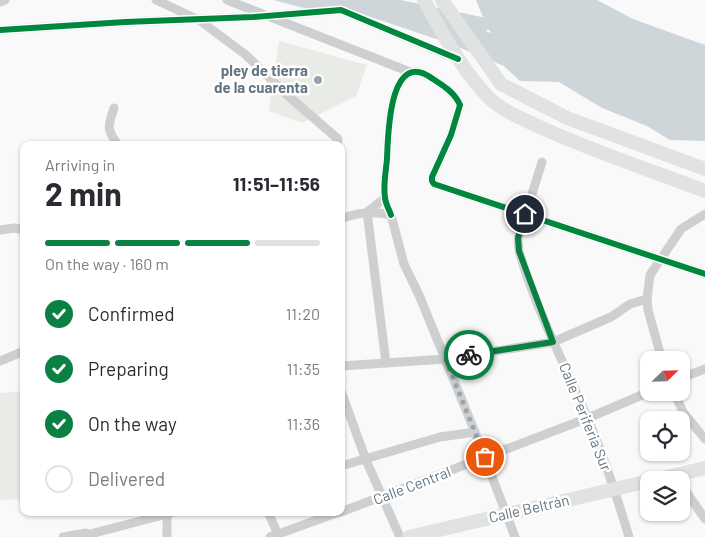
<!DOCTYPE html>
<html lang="en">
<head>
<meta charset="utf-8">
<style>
  body { margin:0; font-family:Barlow,sans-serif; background:#f2f2f3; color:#2b2b33; height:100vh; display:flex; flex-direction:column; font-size:19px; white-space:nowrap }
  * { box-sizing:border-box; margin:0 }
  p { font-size:16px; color:#7c7c81 }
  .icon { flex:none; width:28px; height:28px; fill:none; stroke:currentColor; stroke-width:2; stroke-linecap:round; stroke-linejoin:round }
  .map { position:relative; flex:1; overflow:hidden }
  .details { position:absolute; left:20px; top:141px; width:325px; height:375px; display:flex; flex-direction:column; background:#fff; border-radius:10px; box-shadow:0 1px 4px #0004 }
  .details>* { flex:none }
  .needle { width:32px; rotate:67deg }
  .buttons { position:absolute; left:640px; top:351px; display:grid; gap:10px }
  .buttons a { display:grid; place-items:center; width:50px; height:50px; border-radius:10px; background:#fff; box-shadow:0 1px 4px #0004; font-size:25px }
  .pin { position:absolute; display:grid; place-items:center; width:42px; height:42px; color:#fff; margin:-21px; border:2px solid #fff; border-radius:50%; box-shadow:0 1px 5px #0007 }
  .courier { position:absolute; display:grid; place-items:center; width:50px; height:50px; margin:-25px; border:4px solid #0b8043; border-radius:50%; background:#fff; color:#222; box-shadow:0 1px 6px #0007 }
  .headline em { font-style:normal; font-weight:700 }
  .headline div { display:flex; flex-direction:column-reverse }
  .headline { display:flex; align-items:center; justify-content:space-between; height:85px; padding:0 25px }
  h1 { font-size:32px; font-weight:700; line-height:38px }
  .bar { display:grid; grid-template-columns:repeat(4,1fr); gap:8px 5px; align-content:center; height:60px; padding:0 25px }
  .bar i { height:6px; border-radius:4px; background:#e1e1e2 }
  .bar .on { background:#0b8043 }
  .bar p { grid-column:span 4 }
  ol { padding:0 25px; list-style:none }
  li { display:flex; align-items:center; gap:15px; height:55px }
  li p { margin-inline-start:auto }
  li .icon { padding:5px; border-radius:50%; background:#0b8043; color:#fff; stroke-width:4 }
  li:last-child { color:#7c7c81 }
  li i { width:28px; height:28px; border:2px solid #e1e1e2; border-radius:50% }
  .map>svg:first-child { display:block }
  .green { fill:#e8ebe6 }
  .water { fill:#ced6d9 }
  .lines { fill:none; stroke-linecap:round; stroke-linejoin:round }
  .river { stroke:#ced6d9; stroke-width:16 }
  .street { stroke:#cecfd0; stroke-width:9 }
  .secondary { stroke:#e1e2e2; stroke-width:14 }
  .cycleway-casing { stroke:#fff; stroke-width:9 }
  .cycleway { stroke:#00873e; stroke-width:6 }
  .done { stroke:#99a4ac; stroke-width:5; stroke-dasharray:0 9 }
  .route { stroke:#0b8043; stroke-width:6 }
  .poi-dot { fill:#99a4ac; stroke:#fff; stroke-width:2 }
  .labels { text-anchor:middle; stroke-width:5; stroke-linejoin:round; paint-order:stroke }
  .poi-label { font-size:15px; font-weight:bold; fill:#657683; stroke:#fff; text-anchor:end }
  .street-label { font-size:15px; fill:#657683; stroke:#fff }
</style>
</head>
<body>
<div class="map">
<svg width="705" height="537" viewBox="0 0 705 537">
  <rect width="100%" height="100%" fill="#f9f9f9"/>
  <!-- green -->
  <g class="green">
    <polygon points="279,41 367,65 356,96 302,123 269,111"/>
    <polygon points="24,391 24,499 0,500 0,393"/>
  </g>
  <!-- water -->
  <polygon class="water" points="273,0 378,0 406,11 492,33 488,29 476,0 597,0 633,19 705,45 705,141 670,140 647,126 602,108 559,82 520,81 504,66 451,44 350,10 312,10"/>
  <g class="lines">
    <!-- river -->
    <polyline class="river" points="362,0 481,25"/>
    <!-- street -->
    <g class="street">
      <polyline points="156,0 199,20 246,55 286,94 338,139 337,145"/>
      <polyline points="227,0 410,72"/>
      <polyline points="0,2 5,0"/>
      <polyline points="0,30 125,22 253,17 341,10 457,59"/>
      <path d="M114 108C108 126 106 129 118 145"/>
      <path d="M542 162 518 239 519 251C535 308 564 362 587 417 604 456 617 497 629 537"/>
      <polyline points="385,198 367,212 386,363"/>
      <path d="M391 215C389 209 385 203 385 197 383 185 386 171 387 159 388 135 389 46 433 79 444 86 455 93 460 105L451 135 432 177V181L434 184 705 274"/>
      <path d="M341 219C357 212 374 211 391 215L404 264 419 295 475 432 515 537"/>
      <polyline points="0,230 14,228 24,230"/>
      <polyline points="662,360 648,310 647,299 650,275 681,229 705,214"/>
      <polyline points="0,361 24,351"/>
      <polyline points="341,366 445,359 553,342 611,317 630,304 647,299"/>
      <polyline points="681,378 705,369"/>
      <polyline points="341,391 366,460 400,537"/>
      <polyline points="674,392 683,412 705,439"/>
      <polyline points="341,466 440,437 475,432"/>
      <polyline points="681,484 705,519"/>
      <polyline points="268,512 279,537"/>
      <polyline points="341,512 588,418 649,392"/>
      <polyline points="90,534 167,514 167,512"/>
      <polyline points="63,537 86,533 93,537"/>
      <polyline points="167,537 167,514 171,513"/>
      <polyline points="270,537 339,512"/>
    </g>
    <!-- secondary -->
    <g class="secondary">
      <path d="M424 0C443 34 461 69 489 98 504 112 523 119 542 128 595 152 650 170 705 191"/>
      <polyline points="442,0 501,84 567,118 705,169"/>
      <polyline points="654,480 705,468"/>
      <polyline points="409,537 649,481"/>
    </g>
    <defs>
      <g id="cycleway">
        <polyline points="0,30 125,22 253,17 341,10 458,59"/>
        <path d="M391 215C389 209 385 203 385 197 383 185 386 171 387 159 388 135 389 46 433 79 444 86 455 93 460 105L451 135 432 177V181L434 184 705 274"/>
      </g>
    </defs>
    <!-- cycleway casing -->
    <use href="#cycleway" class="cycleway-casing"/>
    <!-- cycleway -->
    <use href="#cycleway" class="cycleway"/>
  </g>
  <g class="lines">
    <!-- done -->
    <polyline class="done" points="469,355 445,358 485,457"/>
    <!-- route -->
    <polyline class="route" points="469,355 553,342 519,251 518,238 525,214"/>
  </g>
  <!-- markers -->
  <circle class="poi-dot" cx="318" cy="80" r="5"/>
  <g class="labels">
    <!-- poi labels -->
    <g class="poi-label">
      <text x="308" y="76">pley de tierra<tspan x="308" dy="17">de la cuarenta</tspan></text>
    </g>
    <!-- street labels -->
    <g class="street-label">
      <text transform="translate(585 417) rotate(68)" y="5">Calle Periferia Sur</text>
      <text transform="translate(412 486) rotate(-21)" y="5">Calle Central</text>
      <text transform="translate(529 509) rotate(-13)" y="5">Calle Beltrán</text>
    </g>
  </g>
</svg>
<div class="buttons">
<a><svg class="needle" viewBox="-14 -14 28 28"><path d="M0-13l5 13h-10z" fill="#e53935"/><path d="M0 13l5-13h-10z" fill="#7c7c81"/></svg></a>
<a><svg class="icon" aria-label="locate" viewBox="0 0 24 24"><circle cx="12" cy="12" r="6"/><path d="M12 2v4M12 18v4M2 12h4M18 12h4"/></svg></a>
<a><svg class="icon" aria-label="layers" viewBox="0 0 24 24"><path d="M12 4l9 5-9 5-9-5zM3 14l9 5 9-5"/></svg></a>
</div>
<div class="pin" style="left:485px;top:457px;background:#ea580c"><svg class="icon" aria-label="bag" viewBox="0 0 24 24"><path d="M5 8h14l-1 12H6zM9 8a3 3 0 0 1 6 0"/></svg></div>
<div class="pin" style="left:525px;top:214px;background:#1f2937"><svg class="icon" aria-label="home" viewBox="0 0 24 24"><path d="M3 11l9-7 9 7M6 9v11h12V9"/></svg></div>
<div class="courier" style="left:469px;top:355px"><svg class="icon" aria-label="bike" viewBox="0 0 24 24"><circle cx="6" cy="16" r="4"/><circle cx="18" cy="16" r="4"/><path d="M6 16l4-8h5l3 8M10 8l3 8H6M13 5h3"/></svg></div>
<section class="details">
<div class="headline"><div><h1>2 min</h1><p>Arriving in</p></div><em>11:51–11:56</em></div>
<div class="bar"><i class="on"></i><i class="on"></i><i class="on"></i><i></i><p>On the way · 160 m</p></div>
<ol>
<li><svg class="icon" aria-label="check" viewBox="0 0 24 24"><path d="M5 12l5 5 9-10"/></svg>Confirmed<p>11:20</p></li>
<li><svg class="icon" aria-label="check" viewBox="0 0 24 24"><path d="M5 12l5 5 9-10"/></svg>Preparing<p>11:35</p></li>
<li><svg class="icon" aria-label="check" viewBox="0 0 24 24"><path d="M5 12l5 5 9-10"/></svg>On the way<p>11:36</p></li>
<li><i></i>Delivered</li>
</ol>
</section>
</div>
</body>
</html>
